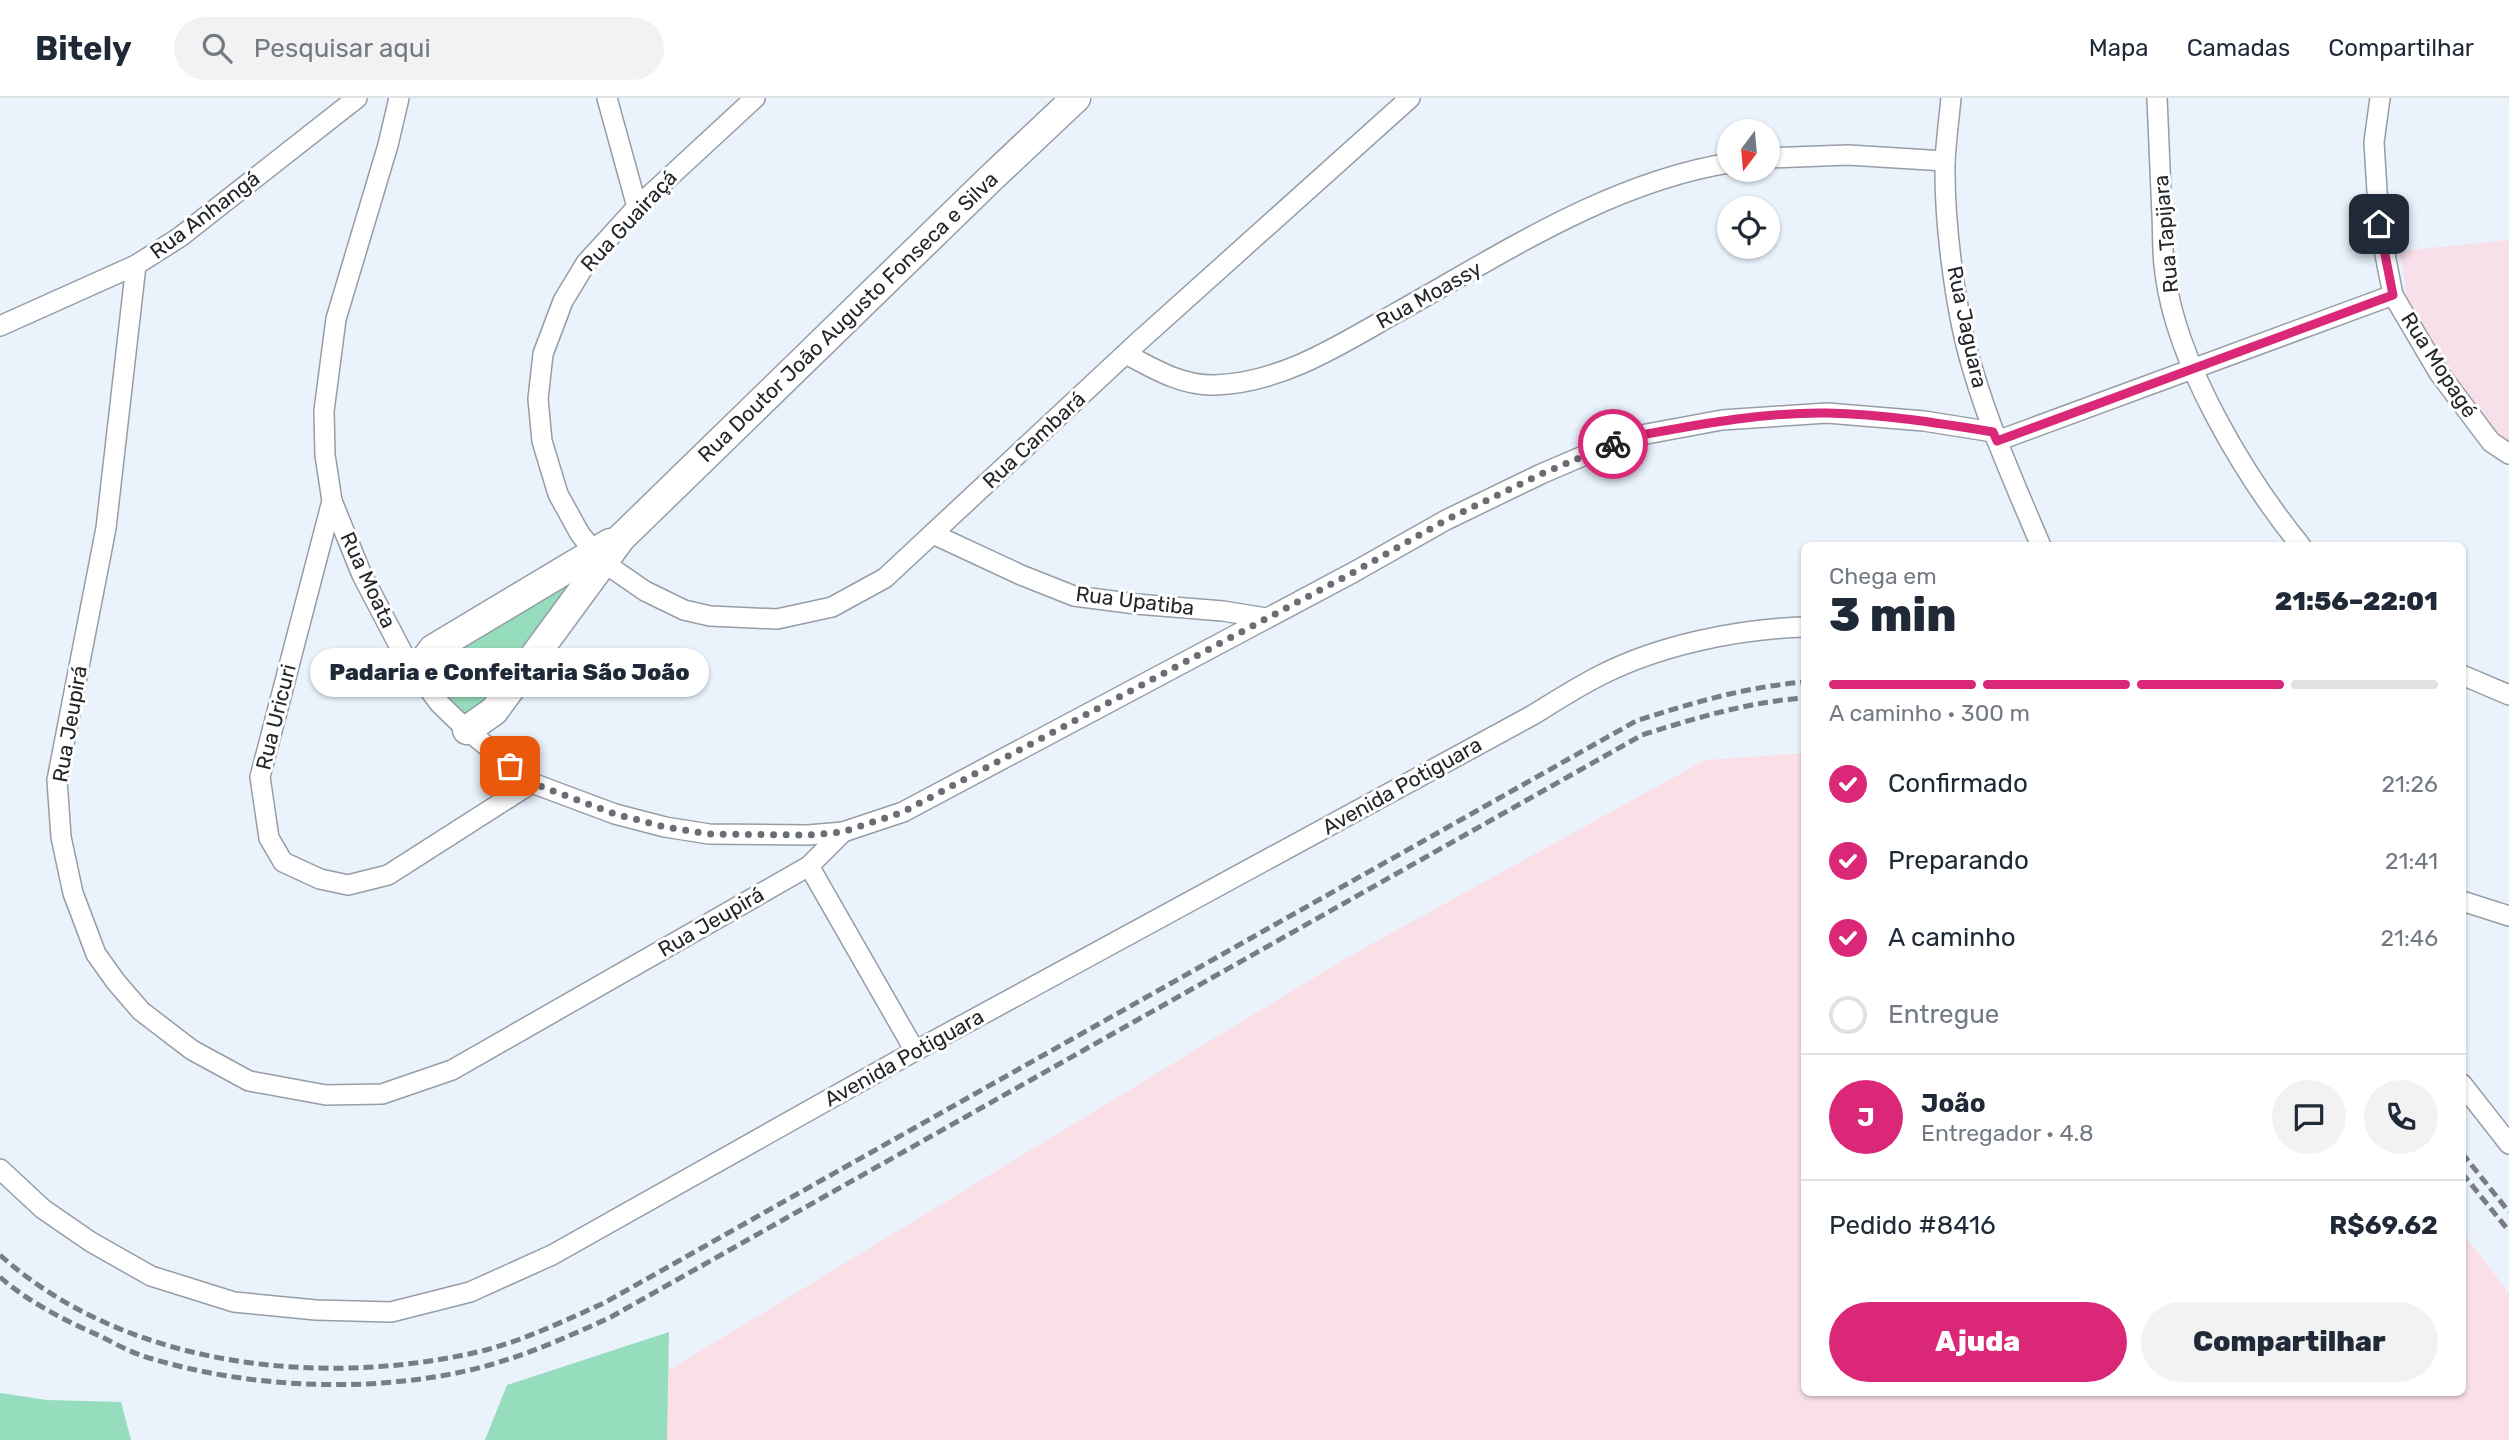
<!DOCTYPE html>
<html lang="pt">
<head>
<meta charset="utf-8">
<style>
  body { margin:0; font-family:Rubik,sans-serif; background:#f2f2f3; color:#1f2937; height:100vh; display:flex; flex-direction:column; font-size:26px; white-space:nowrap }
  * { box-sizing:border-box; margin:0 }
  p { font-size:23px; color:#747a83 }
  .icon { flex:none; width:38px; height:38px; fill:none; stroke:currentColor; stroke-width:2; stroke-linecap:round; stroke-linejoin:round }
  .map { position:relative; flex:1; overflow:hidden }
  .side { position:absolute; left:1801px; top:444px; width:665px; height:854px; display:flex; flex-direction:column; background:#fff; border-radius:10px; box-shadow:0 2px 5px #0004 }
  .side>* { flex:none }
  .needle { width:46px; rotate:196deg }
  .fabs { position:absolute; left:1717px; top:21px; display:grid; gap:14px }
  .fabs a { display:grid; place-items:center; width:63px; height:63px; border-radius:50%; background:#fff; box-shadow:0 2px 5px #0004; font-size:35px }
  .pin { position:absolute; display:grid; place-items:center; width:60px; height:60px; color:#fff; margin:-30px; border-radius:14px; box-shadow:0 4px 10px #0006 }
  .courier { position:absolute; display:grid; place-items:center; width:70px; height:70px; margin:-35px; border:5px solid #db2777; border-radius:50%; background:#fff; color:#222; box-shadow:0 2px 9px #0007 }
  .bubble { position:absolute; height:49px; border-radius:24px; background:#fff; box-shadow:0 2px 5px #0004; font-size:23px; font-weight:800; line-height:49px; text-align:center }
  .head em { font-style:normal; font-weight:800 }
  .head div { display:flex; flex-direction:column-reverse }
  .head { display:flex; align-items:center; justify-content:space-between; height:119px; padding:0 28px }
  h1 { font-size:46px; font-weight:800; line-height:52px }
  .bar { display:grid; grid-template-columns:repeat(4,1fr); gap:10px 7px; align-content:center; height:84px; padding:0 28px }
  .bar i { height:9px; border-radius:5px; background:#e0e1e3 }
  .bar .active { background:#db2777 }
  .bar p { grid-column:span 4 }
  .line { display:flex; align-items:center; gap:18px; padding:0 28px; border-top:2px solid #e0e1e3 }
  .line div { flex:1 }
  .round { display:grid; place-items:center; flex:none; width:74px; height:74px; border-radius:37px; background:#f2f2f3 }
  ol { padding:0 28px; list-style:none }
  li { display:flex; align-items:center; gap:21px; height:77px }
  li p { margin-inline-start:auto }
  li .icon { padding:7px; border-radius:50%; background:#db2777; color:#fff; stroke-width:4 }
  li:last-child { color:#747a83 }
  li i { width:38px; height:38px; border:4px solid #e0e1e3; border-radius:50% }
  .cta { display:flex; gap:14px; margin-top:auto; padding:14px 28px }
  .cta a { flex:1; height:80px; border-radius:42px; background:#db2777; color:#fff; font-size:28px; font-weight:800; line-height:80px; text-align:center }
  .cta a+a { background:#f2f2f3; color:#1f2937 }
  header { display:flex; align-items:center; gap:42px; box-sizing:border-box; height:98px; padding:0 35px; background:#fff; border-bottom:2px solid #e0e1e3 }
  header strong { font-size:33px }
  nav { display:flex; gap:38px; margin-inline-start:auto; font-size:24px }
  .search { width:490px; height:63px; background:#f2f2f3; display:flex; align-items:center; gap:18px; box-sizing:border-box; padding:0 24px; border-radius:38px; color:#747a83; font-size:26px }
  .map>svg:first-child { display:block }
  .industrial { fill:#fae0e6 }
  .education { fill:#f8e0eb }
  .green { fill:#96ddbd }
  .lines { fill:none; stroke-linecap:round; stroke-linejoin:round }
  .street-casing { stroke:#969da7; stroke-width:22 }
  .secondary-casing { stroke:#969da7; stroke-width:31 }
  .street { stroke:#fff; stroke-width:19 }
  .secondary { stroke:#fff; stroke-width:28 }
  .rail { stroke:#787c83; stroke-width:5; stroke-dasharray:10 5; stroke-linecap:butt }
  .done { stroke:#696d74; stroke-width:7; stroke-dasharray:0 12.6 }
  .route { stroke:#db2777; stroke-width:9 }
  .labels { text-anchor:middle; stroke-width:6; stroke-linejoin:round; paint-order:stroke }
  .street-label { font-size:21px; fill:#24262a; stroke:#fff }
</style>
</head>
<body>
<header>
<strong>Bitely</strong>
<div class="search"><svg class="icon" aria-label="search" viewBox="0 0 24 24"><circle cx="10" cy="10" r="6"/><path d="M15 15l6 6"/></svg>Pesquisar aqui</div>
<nav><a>Mapa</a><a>Camadas</a><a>Compartilhar</a></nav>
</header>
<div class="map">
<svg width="2509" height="1342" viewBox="0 0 2509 1342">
  <rect width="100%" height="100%" fill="#eaf2fc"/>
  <!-- industrial -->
  <polygon class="industrial" points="1804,655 1804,1295 2462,1295 2462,1134 2509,1195 2509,1342 554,1342 1348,859 1705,662"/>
  <!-- education -->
  <polygon class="education" points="2509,142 2509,347 2462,299 2406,198 2403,169 2400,157 2409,152"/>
  <!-- green -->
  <g class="green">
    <polygon points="592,468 467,629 424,581 439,556"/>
    <polygon points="669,1234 667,1342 485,1342 507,1287"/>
    <polygon points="0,1295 47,1302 121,1304 131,1342 0,1342"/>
  </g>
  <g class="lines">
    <defs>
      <g id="street">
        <polyline points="399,0 388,47 336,221 324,313 325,357 332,403 362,477 406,561 440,606 467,632 532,685 615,716 665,729 709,736 808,737 843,734"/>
        <polyline points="607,0 637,109"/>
        <polyline points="755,0 637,109 586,165 563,203 543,256 538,301 542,343 558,396 580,436 603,464 645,493 684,512 710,518 777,521 832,509 885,480 1137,245 1410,0"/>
        <path d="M1951 0C1949 21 1946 43 1945 64 1944 123 1955 212 1972 269 1990 331 2016 389 2041 448"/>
        <path d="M2157 0C2159 39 2160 78 2162 117 2163 136 2162 156 2165 175 2176 265 2245 379 2301 448"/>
        <polyline points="2380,0 2374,44 2379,126 2393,197 2439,275 2491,344 2509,356"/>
        <polyline points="1768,60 1848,57 1945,63"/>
        <polyline points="136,167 106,430 57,682 61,739 73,795 96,856 116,884 141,913 192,952 249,983 326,997 382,996 452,972 809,768 843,734 903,714 1354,474 1446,422 1541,376 1625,340 1722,322 1827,315 1924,323 1993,334"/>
        <polyline points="0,228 136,167 180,139 357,0"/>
        <path d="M1126 256C1154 271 1182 288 1215 287 1281 285 1340 247 1396 215 1502 156 1608 85 1729 65"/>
        <polyline points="1997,343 2393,197"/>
        <polyline points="332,403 260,679 269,740 283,764 320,781 348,787 388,777 532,685"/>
        <polyline points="933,436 1021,477 1074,498 1136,506 1223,513 1266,520"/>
        <polyline points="2462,577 2509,597"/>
        <polyline points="809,768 915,953"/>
        <polyline points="2462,803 2509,818"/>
        <polyline points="2462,986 2509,1046"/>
        <path d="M0 1071 43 1111 91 1144 151 1178 234 1204 316 1212 391 1214 470 1194 552 1157 915 953 1531 618C1554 604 1577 589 1601 577 1660 547 1738 531 1804 529"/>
      </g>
      <g id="secondary">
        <polyline points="419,580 427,559 433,551 610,445"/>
        <polyline points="467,632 494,613 621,440 990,81 1076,0"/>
      </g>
    </defs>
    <!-- street casing -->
    <use href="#street" class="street-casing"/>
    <!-- secondary casing -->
    <use href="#secondary" class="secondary-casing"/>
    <!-- street -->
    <use href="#street" class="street"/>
    <!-- secondary -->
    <use href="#secondary" class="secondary"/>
    <!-- rail -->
    <g class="rail">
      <polyline points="2462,1055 2509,1114"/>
      <polyline points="2462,1075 2509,1133"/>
      <path d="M0 1157C127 1271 326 1291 486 1252 527 1241 566 1222 604 1205L1636 623C1692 605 1745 589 1804 584"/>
      <path d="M0 1179C28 1204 66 1223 100 1238 114 1245 128 1253 143 1258 249 1292 386 1297 493 1266 534 1254 572 1237 611 1219L1642 637C1696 620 1748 604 1804 600"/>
    </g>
  </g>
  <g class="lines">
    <!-- done -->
    <polyline class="done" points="510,668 532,685 615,716 665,729 709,736 808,737 843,734 903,714 1354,474 1446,422 1541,376 1613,346"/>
    <!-- route -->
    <path class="route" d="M1613 346 1625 340C1691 328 1759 314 1827 315 1883 316 1938 325 1993 334L1997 343 2393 197 2379 126"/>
  </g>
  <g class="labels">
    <!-- street labels -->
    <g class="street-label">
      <text transform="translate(205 117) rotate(-37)" y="7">Rua Anhangá</text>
      <text transform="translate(629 123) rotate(-47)" y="7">Rua Guairaçá</text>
      <text transform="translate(2166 136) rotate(-95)" y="7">Rua Tapijara</text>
      <text transform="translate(1429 197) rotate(-29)" y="7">Rua Moassy</text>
      <text transform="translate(848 219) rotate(-44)" y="7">Rua Doutor João Augusto Fonseca e Silva</text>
      <text transform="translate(1967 229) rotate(78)" y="7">Rua Jaguara</text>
      <text transform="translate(2439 267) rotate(57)" y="7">Rua Mopagé</text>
      <text transform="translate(1034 342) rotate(-43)" y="7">Rua Cambará</text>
      <text transform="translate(368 482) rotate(65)" y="7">Rua Moata</text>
      <text transform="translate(1135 503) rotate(7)" y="7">Rua Upatiba</text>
      <text transform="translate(276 619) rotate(-76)" y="7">Rua Uricuri</text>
      <text transform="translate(70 626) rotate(-80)" y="7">Rua Jeupirá</text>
      <text transform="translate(1402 688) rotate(-29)" y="7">Avenida Potiguara</text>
      <text transform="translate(711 824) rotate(-30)" y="7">Rua Jeupirá</text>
      <text transform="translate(904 960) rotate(-29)" y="7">Avenida Potiguara</text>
    </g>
  </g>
</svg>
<div class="fabs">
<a><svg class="needle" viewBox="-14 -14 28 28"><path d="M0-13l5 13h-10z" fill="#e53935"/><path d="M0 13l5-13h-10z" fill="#747a83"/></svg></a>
<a><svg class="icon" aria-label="locate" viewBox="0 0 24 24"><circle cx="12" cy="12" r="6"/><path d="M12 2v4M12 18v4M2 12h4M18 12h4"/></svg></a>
</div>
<div class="pin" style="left:510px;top:668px;background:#ea580c"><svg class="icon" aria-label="bag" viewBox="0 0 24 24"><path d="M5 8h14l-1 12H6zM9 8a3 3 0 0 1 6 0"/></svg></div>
<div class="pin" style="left:2379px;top:126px;background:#1f2937"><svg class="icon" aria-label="home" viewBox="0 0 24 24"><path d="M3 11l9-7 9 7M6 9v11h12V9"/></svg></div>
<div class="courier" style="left:1613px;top:346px"><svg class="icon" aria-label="bike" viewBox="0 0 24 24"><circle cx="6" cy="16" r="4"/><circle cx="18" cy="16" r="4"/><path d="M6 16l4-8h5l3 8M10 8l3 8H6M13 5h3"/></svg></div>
<div class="bubble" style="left:310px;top:550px;width:399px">Padaria e Confeitaria São João</div>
<section class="side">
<div class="head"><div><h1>3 min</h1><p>Chega em</p></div><em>21:56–22:01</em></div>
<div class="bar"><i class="active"></i><i class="active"></i><i class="active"></i><i></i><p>A caminho · 300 m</p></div>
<ol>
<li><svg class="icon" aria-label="check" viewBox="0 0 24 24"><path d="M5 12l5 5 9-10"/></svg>Confirmado<p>21:26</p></li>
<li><svg class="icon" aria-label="check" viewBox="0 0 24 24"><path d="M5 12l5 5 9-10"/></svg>Preparando<p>21:41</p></li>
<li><svg class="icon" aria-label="check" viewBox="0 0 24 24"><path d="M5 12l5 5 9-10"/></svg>A caminho<p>21:46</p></li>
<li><i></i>Entregue</li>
</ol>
<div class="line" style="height:126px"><b class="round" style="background:#db2777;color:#fff">J</b><div><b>João</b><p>Entregador · 4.8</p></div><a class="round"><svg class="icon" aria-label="chat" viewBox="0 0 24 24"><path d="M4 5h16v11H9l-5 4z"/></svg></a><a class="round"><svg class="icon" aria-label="phone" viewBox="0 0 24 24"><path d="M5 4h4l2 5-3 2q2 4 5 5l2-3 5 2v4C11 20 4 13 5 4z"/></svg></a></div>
<div class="line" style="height:91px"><div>Pedido #8416</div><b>R$69.62</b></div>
<div class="cta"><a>Ajuda</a><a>Compartilhar</a></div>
</section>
</div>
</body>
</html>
